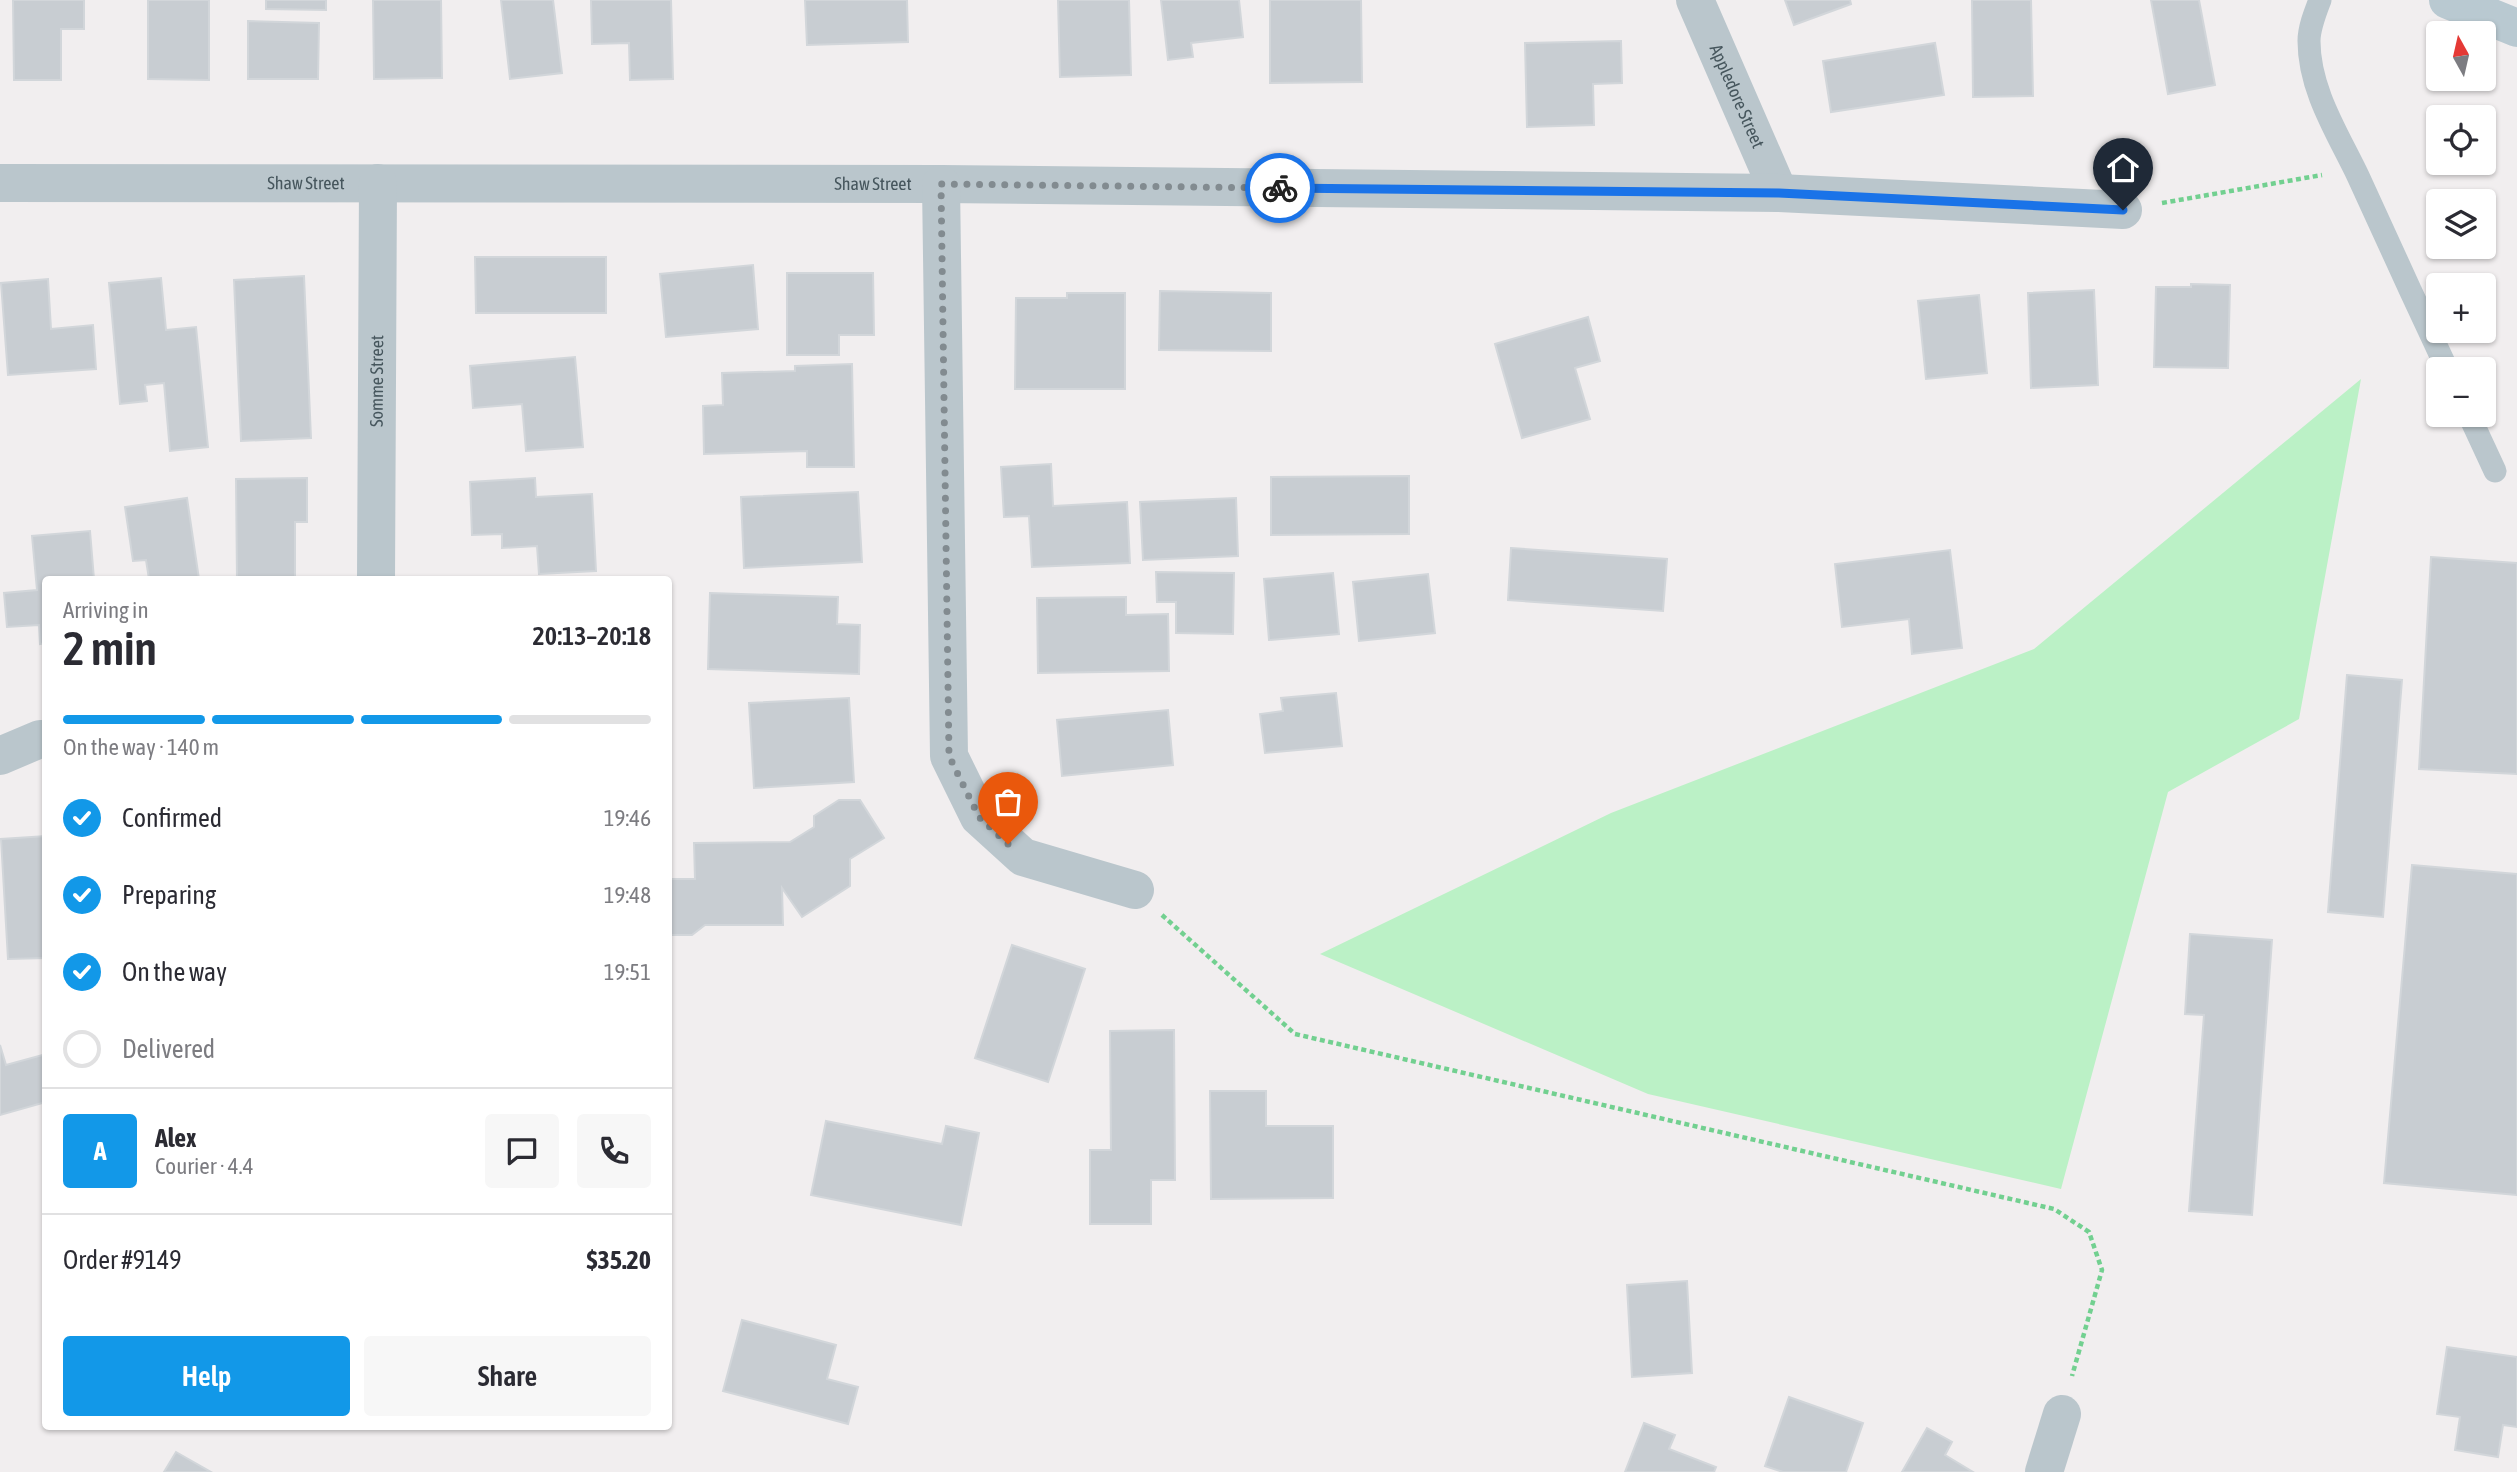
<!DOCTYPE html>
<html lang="en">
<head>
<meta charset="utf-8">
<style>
  body { margin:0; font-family:"Asap Condensed",sans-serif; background:#f7f7f7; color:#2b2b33; height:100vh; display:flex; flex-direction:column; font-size:26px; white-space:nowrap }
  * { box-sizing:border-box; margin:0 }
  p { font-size:23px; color:#7c7c81 }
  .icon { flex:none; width:38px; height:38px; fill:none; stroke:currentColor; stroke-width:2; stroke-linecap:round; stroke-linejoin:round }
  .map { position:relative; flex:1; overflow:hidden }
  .sheet { position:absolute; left:42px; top:576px; width:630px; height:854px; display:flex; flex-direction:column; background:#fff; border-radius:7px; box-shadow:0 2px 5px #0004 }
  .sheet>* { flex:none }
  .needle { width:46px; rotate:352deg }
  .tools { position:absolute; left:2426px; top:21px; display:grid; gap:14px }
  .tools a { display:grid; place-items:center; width:70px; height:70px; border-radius:7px; background:#fff; box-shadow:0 2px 5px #0004; font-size:35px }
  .pin { position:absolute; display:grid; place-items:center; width:60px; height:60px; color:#fff; margin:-72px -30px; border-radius:50% 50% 50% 0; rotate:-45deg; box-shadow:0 0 7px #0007 }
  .pin .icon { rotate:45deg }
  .courier { position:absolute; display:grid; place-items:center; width:70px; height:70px; margin:-35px; border:5px solid #1a73e8; border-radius:50%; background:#fff; color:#222; box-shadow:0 2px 9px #0007 }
  .overview em { font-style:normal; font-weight:600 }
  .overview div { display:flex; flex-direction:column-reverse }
  .overview { display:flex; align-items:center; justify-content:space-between; height:119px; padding:0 21px }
  h1 { font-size:46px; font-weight:600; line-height:52px }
  .bar { display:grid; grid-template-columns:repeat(4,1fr); gap:10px 7px; align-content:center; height:84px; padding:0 21px }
  .bar i { height:9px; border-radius:5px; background:#e1e1e2 }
  .bar .current { background:#1298e8 }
  .bar p { grid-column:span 4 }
  .line { display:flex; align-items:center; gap:18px; padding:0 21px; border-top:2px solid #e1e1e2 }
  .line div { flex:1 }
  .round { display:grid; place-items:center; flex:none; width:74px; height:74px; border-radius:7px; background:#f7f7f7 }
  ol { padding:0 21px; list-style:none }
  li { display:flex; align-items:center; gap:21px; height:77px }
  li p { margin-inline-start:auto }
  li .icon { padding:7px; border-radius:50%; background:#1298e8; color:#fff; stroke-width:4 }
  li:last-child { color:#7c7c81 }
  li i { width:38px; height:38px; border:4px solid #e1e1e2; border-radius:50% }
  .action { display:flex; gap:14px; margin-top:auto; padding:14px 21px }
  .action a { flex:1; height:80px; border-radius:7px; background:#1298e8; color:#fff; font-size:28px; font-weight:600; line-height:80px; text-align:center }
  .action a+a { background:#f7f7f7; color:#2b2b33 }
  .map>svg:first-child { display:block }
  .green { fill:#bbf1c6 }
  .building { fill:#c8cdd2; stroke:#d2d6da; stroke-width:2 }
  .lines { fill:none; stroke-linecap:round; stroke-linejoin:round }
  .path { stroke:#72d090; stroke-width:4.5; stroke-dasharray:5 3.5; stroke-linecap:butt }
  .service { stroke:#bac6cc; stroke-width:23 }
  .minor { stroke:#bac6cc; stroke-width:38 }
  .secondary { stroke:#b9c9d1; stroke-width:38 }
  .done { stroke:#828b90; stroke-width:7; stroke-dasharray:0 12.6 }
  .route { stroke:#1a73e8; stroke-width:9 }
  .labels { text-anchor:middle; stroke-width:7; stroke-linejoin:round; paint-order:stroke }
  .street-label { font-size:18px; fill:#46565d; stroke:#fff }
</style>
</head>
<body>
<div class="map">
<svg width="2517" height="1472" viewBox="0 0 2517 1472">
  <rect width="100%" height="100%" fill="#f1eeef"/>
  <!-- green -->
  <polygon class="green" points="2361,379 2299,719 2168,792 2061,1189 1648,1094 1320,954 1611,813 2034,649"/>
  <!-- building -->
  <g class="building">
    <polygon points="13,0 84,0 84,29 61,29 61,80 14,80"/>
    <polygon points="148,0 209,0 209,80 148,79"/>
    <polygon points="266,0 326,0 326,10 266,9"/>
    <polygon points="373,0 441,0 442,78 374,79"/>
    <polygon points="501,0 553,0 562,73 510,79"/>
    <polygon points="591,0 671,0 673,79 630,80 629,43 592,44"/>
    <polygon points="805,0 907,0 908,42 807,45"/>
    <polygon points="1058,0 1129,0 1131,75 1060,77"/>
    <polygon points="1161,0 1239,0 1243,37 1191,43 1193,57 1168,60"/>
    <polygon points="1270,0 1361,0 1362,82 1270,83"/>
    <polygon points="1785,0 1850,0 1851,4 1794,25"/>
    <polygon points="1972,0 2031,0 2033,96 1973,97"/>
    <polygon points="2151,0 2199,0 2215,85 2168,94"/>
    <polygon points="248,21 319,23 318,79 248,79"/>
    <polygon points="1621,41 1622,83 1593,84 1594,125 1527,127 1525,43"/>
    <polygon points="1935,43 1944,95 1831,112 1823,61"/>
    <polygon points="475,257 606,257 606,313 476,313"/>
    <polygon points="753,265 758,329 666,337 660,274"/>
    <polygon points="787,273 873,273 874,335 839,335 839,355 787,355"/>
    <polygon points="304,276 311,438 241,441 234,280"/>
    <polygon points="161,278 166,330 196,327 208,447 170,451 164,383 145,385 147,401 120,404 109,283"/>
    <polygon points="48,279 51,329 93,325 96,369 8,375 1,283"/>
    <polygon points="2191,284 2230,285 2228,368 2154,367 2156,287 2191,287"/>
    <polygon points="2094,290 2098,385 2031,388 2028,293"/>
    <polygon points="1160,291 1271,293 1271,351 1159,350"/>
    <polygon points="1067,293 1125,293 1125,389 1015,389 1016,298 1067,298"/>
    <polygon points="1979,295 1987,373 1926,379 1918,301"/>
    <polygon points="1588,317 1600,361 1575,368 1590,419 1522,438 1495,344"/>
    <polygon points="575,357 583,447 526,451 522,404 473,408 470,366"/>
    <polygon points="852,364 854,467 807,467 807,451 704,454 703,406 723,405 722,373 795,371 795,366"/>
    <polygon points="1051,464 1053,506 1127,502 1130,563 1032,567 1029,516 1004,517 1001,467"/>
    <polygon points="1409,476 1409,534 1271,535 1271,477"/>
    <polygon points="307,478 307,522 295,522 295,579 237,579 236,479"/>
    <polygon points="535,478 536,497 592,494 596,571 539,574 537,546 502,548 502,534 472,535 470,482"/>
    <polygon points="858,492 862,562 744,568 741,497"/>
    <polygon points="187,498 199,579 149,579 146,560 133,561 125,507"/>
    <polygon points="1236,498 1238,556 1143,560 1140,502"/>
    <polygon points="90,531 94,579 46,579 46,643 40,644 39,625 7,627 4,593 37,590 32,536"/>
    <polygon points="1511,548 1667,559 1663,611 1508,600"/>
    <polygon points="1950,550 1962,648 1912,654 1909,619 1842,627 1835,564"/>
    <polygon points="2431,557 2517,563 2517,774 2419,769"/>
    <polygon points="1156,572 1234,573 1233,634 1176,633 1176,602 1157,602"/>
    <polygon points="1333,573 1339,634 1269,640 1264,579"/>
    <polygon points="1428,574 1435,633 1359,641 1353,582"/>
    <polygon points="710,593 838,597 837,624 860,625 859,674 708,669"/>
    <polygon points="1126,597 1126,615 1168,614 1169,671 1038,673 1037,598"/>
    <polygon points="2347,675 2402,680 2383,917 2328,912"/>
    <polygon points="1336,693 1342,746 1265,753 1260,714 1283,711 1281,698"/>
    <polygon points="849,698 854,782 754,788 749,703"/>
    <polygon points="1168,710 1173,765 1062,776 1057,720"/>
    <polygon points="839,800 860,800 884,838 850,859 850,886 802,917 782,888 783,925 705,925 692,935 668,935 668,879 695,879 694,843 790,842 814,827 814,816"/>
    <polygon points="46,836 46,958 8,959 1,839"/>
    <polygon points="2412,865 2517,874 2517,1195 2384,1183"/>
    <polygon points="2190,934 2272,940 2252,1215 2189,1211 2204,1015 2185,1014"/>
    <polygon points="1012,945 1085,969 1048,1082 975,1058"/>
    <polygon points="1174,1030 1175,1180 1151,1180 1151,1224 1090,1224 1090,1150 1111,1150 1110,1031"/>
    <polygon points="0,1045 6,1065 46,1054 46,1102 0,1115"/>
    <polygon points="1210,1091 1266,1091 1266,1126 1333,1126 1333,1198 1211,1199"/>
    <polygon points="826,1121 942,1144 946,1126 979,1133 961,1225 811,1195"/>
    <polygon points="1687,1281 1692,1373 1632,1377 1627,1285"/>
    <polygon points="742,1320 836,1345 827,1379 858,1387 848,1424 723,1391"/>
    <polygon points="2447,1347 2517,1357 2517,1427 2503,1425 2498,1457 2455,1450 2460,1417 2437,1414"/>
    <polygon points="1789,1397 1863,1423 1846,1472 1783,1472 1765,1466"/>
    <polygon points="1644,1423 1675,1435 1669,1449 1716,1467 1714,1472 1625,1472"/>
    <polygon points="1927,1428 1952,1442 1945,1455 1973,1472 1902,1472"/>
    <polygon points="176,1452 211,1472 164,1472"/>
  </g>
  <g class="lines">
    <!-- path -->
    <g class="path">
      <polyline points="2162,203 2322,175"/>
      <polyline points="1162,915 1295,1034 2054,1209 2089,1232 2102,1270 2072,1376"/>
    </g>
    <!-- service -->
    <g class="service">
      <path d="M2320 0C2315 13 2309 28 2309 41 2309 90 2338 134 2358 176 2387 240 2417 305 2447 369"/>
      <polyline points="2469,415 2495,471"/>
    </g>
    <!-- minor -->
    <g class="minor">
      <path id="s1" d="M1695 0 1779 193"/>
      <path id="s2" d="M0 183 941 184 1779 193 2123 210"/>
      <polyline points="941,184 949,756 979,817 1023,857 1135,890"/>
      <path id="s3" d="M376 579 378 183"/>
      <polyline points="0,756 40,739 46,739"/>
      <polyline points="2044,1472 2062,1414"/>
    </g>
    <!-- secondary -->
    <polyline class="secondary" points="2448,0 2517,28"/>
  </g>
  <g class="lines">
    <!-- done -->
    <polyline class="done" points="1008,844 979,817 949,756 941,184 1280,188"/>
    <!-- route -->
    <polyline class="route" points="1280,188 1779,193 2123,210"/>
  </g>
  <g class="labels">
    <!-- street labels -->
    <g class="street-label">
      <text dy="6" stroke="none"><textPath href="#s1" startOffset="105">Appledore Street</textPath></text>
      <text dy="6" stroke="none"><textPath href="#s2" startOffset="306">Shaw Street</textPath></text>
      <text dy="6" stroke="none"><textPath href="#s2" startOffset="873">Shaw Street</textPath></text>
      <text dy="6" stroke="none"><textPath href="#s3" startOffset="198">Somme Street</textPath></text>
    </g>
  </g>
</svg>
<div class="tools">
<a><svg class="needle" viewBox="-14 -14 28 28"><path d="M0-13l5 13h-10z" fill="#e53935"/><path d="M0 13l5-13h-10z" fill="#7c7c81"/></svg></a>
<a><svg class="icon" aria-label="locate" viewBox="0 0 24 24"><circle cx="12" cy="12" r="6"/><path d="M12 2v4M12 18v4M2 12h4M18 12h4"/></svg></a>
<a><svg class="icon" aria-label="layers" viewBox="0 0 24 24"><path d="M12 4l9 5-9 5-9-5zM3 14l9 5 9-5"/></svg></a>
<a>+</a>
<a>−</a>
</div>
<div class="pin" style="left:1008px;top:844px;background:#ea580c"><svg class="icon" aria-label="bag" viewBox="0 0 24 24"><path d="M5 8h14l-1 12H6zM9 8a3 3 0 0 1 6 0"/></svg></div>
<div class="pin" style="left:2123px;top:210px;background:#1f2937"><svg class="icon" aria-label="home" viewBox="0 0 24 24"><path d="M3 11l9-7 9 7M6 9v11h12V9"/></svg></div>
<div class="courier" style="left:1280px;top:188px"><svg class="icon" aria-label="bike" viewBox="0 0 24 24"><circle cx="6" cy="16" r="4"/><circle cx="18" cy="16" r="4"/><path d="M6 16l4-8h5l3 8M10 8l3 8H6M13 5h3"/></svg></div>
<section class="sheet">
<div class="overview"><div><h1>2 min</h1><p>Arriving in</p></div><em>20:13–20:18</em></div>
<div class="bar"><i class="current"></i><i class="current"></i><i class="current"></i><i></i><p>On the way · 140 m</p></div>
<ol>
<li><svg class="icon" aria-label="check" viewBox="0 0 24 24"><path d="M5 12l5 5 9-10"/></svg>Confirmed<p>19:46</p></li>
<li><svg class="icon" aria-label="check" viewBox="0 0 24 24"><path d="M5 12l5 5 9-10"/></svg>Preparing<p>19:48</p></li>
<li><svg class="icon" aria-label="check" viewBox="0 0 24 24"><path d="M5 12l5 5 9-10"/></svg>On the way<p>19:51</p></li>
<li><i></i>Delivered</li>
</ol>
<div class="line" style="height:126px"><b class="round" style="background:#1298e8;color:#fff">A</b><div><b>Alex</b><p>Courier · 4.4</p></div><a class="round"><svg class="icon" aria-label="chat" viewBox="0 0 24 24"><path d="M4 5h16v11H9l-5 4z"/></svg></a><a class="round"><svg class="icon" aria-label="phone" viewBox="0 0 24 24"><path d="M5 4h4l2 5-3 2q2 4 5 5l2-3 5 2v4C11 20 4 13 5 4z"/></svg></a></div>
<div class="line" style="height:91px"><div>Order #9149</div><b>$35.20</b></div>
<div class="action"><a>Help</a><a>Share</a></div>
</section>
</div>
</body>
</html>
